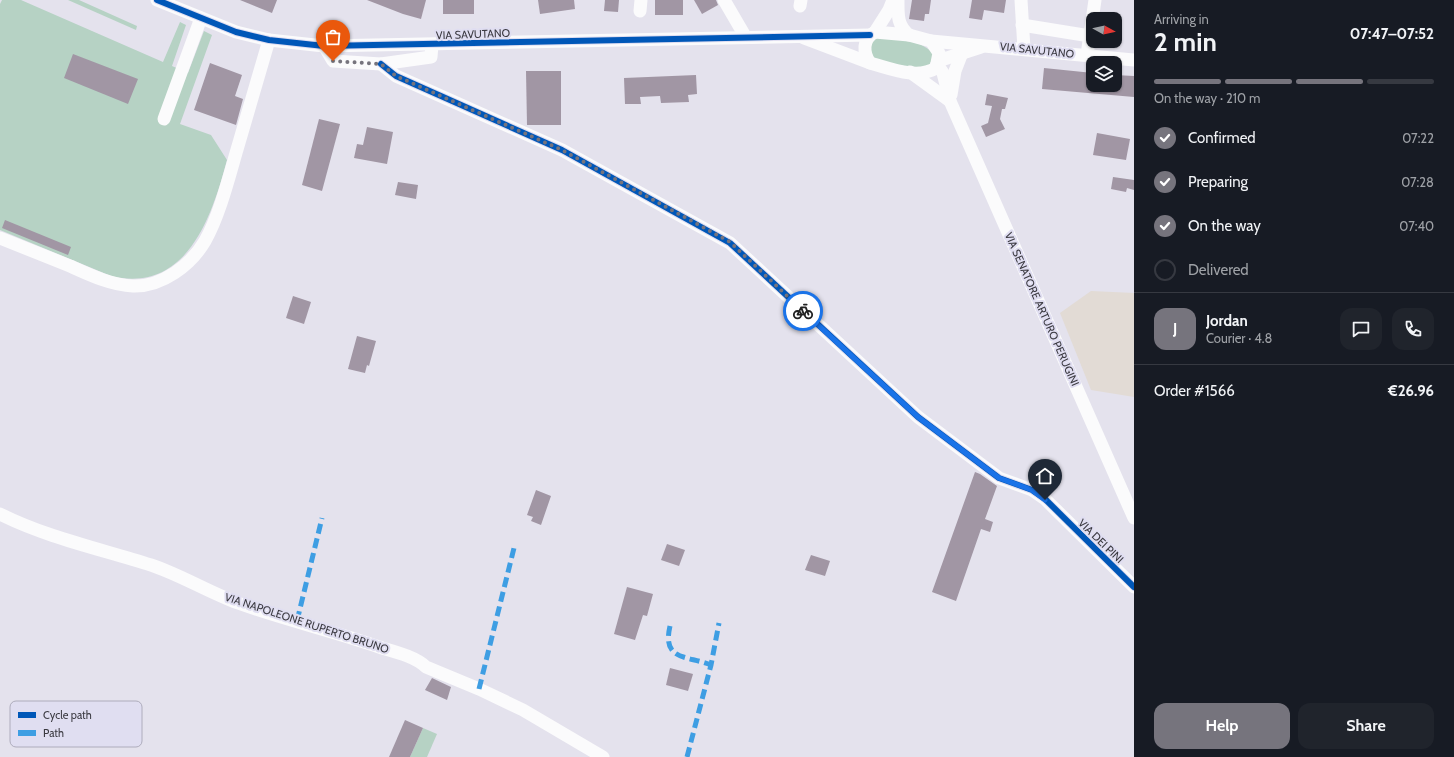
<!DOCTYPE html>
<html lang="en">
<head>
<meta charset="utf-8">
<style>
  body { margin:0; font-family:Cabin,sans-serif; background:#20242c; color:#f1f3f6; height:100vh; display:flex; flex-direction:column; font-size:15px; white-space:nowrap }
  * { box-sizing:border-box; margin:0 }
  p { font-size:13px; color:#9ea1a6 }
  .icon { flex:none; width:22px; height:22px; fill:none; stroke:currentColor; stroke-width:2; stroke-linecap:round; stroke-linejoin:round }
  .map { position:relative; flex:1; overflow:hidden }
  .details { display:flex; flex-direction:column; background:#171b24; width:320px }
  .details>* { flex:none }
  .needle { width:26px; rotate:98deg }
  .controls { position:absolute; left:1086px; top:12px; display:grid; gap:8px }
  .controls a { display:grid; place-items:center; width:36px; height:36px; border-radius:8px; background:#171b24; box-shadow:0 1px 3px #0004; font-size:20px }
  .pin { position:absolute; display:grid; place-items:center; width:34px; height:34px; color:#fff; margin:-41px -17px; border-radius:50% 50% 50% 0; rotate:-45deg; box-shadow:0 0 4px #0007 }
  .pin .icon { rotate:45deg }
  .courier { position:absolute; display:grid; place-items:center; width:40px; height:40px; margin:-20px; border:3px solid #1a73e8; border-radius:50%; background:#fff; color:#222; box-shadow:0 1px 5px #0007 }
  .summary em { font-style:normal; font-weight:800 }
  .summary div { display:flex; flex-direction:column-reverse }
  .summary { display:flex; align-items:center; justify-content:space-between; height:68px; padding:0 20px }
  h1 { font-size:26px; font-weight:800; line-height:30px }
  .bar { display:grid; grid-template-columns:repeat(4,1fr); gap:6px 4px; align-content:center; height:48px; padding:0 20px }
  .bar i { height:5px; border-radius:3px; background:#363941 }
  .bar .on { background:#76747d }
  .bar p { grid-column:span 4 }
  .line { display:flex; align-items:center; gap:10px; padding:0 20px; border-top:1px solid #363941 }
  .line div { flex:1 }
  .round { display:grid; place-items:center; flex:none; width:42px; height:42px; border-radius:12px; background:#20242c }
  ol { padding:0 20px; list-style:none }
  li { display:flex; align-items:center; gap:12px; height:44px }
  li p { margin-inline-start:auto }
  li .icon { padding:4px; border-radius:50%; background:#76747d; color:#fff; stroke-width:4 }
  li:last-child { color:#9ea1a6 }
  li i { width:22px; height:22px; border:2px solid #363941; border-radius:50% }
  .button { display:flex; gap:8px; margin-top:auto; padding:8px 20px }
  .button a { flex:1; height:46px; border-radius:12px; background:#76747d; color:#fff; font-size:16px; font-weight:800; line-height:46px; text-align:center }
  .button a+a { background:#20242c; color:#f1f3f6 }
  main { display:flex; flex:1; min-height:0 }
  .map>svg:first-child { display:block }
  .industrial { fill:#e2dbd5 }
  .green { fill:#b6d2c4 }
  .building { fill:#a196a4 }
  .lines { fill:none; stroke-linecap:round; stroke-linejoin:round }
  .minor { stroke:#fbfbfc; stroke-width:13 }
  .quiet { stroke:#3e9ee3; stroke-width:5; stroke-dasharray:10 5; stroke-linecap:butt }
  .cycleway-casing { stroke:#e0def1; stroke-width:8 }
  .cycleway { stroke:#0057b8; stroke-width:6 }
  .done { stroke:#76747d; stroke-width:4; stroke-dasharray:0 7.2 }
  .route { stroke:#1a73e8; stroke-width:5 }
  .labels { text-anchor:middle; stroke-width:4; stroke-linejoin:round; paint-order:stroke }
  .street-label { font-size:11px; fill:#3a3940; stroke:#e0def1 }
  .key { fill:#e0def1; stroke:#aeacbc; stroke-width:1 }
  .key-label { font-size:11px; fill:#3a3940 }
</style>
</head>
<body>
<main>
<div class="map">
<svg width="1134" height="757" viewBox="0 0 1134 757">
  <rect width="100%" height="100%" fill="#e4e2ed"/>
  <!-- industrial -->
  <polygon class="industrial" points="1091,291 1134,293 1134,397 1091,390 1060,313"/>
  <!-- green -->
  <g class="green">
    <path d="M2 0H21L163 62 180 22 186 25 172 66 188 73 204 31 212 35 180 124 211 135 227 160C212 216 187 294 111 276L0 230V4Z"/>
    <polygon points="68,0 79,0 137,26 136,30"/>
    <path d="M878 38C897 40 923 39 934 55L929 66C909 69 891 64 872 57L869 45 874 39Z"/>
    <polygon points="423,728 437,734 427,757 410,757"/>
  </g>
  <!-- building -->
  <g class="building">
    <polygon points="240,0 277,0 272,13"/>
    <polygon points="367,0 426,0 421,19 403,14"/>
    <rect x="443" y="0" width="31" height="14"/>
    <polygon points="538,0 574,0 575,9 540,14"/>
    <polygon points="605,0 619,0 618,12 604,11"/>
    <rect x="655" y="0" width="28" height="15"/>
    <polygon points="694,0 716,0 718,5 702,14"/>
    <polygon points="912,0 931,0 929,14 925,14 924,21 909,19"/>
    <polygon points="972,0 1006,0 1004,13 984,10 982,20 969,18"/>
    <polygon points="73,54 138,79 128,104 64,78"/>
    <polygon points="210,63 242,75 235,96 243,99 236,125 194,110"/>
    <polygon points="1044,68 1093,73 1093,85 1115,85 1115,75 1134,76 1134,97 1042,89"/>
    <polygon points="526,71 561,71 561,125 527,125"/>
    <polygon points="696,75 697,94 688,95 689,102 661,103 660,96 640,97 641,104 625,104 624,78"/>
    <polygon points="987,94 1008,98 1005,109 1002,109 1000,119 1005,129 986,137 981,126 988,123 992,106 985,105"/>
    <polygon points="319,119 340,124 322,191 302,185"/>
    <polygon points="367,127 393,132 387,164 354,158 357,144 363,145"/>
    <polygon points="1097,133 1130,139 1126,160 1093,155"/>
    <polygon points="1113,177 1134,180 1134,190 1127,188 1126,192 1111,189"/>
    <polygon points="398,182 418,185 416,199 395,195"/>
    <polygon points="5,220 71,247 68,255 2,228"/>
    <polygon points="293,296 311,302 304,324 286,318"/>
    <polygon points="357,336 376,341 369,366 367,365 365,373 348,369"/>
    <polygon points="975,472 980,474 997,486 985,519 993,522 990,532 981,529 956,601 932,592"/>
    <polygon points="536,490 551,496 541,525 531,521 533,517 527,515"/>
    <polygon points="667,544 685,550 679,566 661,560"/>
    <polygon points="811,555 830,561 825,576 805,570"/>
    <polygon points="627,587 653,594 647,616 643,615 635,640 614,634"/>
    <polygon points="670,668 693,674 688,691 666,685"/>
    <polygon points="432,678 451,687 447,700 425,690"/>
    <polygon points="405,720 423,728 410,757 389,757"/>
  </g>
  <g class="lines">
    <!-- minor -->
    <g class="minor">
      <polyline points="157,0 236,32 269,40 324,46 870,35"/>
      <polyline points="724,0 745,36"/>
      <path d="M898 0C898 15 897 25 909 35"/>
      <polyline points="1021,0 1024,49"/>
      <polyline points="800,6 801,0"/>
      <polyline points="640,11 641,0"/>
      <polyline points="1022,25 1090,36"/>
      <path d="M875 32 909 35 931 41 939 53 936 68C917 80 889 68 870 63 863 53 862 39 875 32Z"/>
      <polyline points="875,32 889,10 893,0"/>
      <polyline points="804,38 870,63"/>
      <polyline points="931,41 1134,60"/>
      <polyline points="324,46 333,61 381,64 431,57 432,45"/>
      <polyline points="1087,55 1095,0"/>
      <polyline points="938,61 981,47"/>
      <polyline points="381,64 396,76 562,150 730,243 918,417 999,478 1032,490 1045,499 1134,587"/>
      <polyline points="937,64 943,73 950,101 1134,518"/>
      <polyline points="910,72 950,101"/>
      <polyline points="951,95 955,71 962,53"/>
      <polyline points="164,119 201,18"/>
      <path d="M0 238C23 247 47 257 70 266 90 275 111 285 133 286 162 287 191 265 205 241 219 216 228 181 236 153 247 115 258 78 269 40"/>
      <path d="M0 514C48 538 101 549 151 565 181 575 208 592 238 603 285 620 334 631 382 648 396 652 416 657 426 667L479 689 523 710 603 757"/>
    </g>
    <!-- quiet -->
    <g class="quiet">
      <polyline points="297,621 322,518"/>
      <path d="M670 626C662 661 686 655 711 665"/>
      <polyline points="479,689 515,544"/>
      <polyline points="687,757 711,665 719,623"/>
    </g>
    <defs>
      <g id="cycleway">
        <polyline points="157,0 236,32 269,40 324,46 870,35"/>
        <polyline points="381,64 396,76 562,150 730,243 918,417 999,478 1032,490 1045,499 1134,587"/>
      </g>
    </defs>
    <!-- cycleway casing -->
    <use href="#cycleway" class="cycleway-casing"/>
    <!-- cycleway -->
    <use href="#cycleway" class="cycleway"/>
  </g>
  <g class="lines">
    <!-- done -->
    <polyline class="done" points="333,61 381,64 396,76 562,150 730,242 803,311"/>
    <!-- route -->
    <polyline class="route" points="803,311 918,417 999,478 1032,490 1045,500"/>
  </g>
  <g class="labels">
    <!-- street labels -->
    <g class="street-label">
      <text transform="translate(473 34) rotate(-2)" y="4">VIA SAVUTANO</text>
      <text transform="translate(1037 50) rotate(6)" y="4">VIA SAVUTANO</text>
      <text transform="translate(1042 309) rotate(66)" y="4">VIA SENATORE ARTURO PERUGINI</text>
      <text transform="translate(1101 541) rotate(44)" y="4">VIA DEI PINI</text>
      <text transform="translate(307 623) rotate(18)" y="4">VIA NAPOLEONE RUPERTO BRUNO</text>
    </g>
  </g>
  <!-- legend -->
  <rect x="10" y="701" width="132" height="46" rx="6" class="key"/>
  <rect x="18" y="712" width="18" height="6" fill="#0057b8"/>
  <rect x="18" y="730" width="18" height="6" fill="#3e9ee3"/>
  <g class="key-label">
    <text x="43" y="719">Cycle path</text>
    <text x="43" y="737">Path</text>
  </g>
</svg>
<div class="controls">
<a><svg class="needle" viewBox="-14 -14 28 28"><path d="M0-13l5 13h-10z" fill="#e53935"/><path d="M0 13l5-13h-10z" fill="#9ea1a6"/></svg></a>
<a><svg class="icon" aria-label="layers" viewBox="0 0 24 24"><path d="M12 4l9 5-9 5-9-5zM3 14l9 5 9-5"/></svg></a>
</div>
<div class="pin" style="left:333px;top:61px;background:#ea580c"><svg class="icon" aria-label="bag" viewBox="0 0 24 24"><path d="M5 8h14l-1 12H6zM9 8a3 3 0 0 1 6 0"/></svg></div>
<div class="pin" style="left:1045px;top:500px;background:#1f2937"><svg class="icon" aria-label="home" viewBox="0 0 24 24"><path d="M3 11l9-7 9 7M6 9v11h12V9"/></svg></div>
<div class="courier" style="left:803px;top:311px"><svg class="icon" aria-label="bike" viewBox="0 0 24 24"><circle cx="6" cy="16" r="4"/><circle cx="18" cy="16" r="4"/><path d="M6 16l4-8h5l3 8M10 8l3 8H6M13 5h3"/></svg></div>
</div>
<section class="details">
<div class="summary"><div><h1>2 min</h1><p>Arriving in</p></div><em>07:47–07:52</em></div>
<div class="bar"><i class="on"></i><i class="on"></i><i class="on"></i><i></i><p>On the way · 210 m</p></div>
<ol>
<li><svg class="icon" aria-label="check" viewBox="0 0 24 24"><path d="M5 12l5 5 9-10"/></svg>Confirmed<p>07:22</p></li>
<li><svg class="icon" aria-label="check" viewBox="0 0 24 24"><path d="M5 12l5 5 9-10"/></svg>Preparing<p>07:28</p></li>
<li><svg class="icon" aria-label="check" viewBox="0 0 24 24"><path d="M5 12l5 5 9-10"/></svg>On the way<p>07:40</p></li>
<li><i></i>Delivered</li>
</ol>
<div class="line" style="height:72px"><b class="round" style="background:#76747d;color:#fff">J</b><div><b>Jordan</b><p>Courier · 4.8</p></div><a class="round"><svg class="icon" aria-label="chat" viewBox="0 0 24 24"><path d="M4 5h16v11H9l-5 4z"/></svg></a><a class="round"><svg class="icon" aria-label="phone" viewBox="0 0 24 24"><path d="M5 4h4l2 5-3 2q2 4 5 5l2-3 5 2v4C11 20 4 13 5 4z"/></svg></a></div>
<div class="line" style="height:52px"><div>Order #1566</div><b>€26.96</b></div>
<div class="button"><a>Help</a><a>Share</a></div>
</section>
</main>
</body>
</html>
